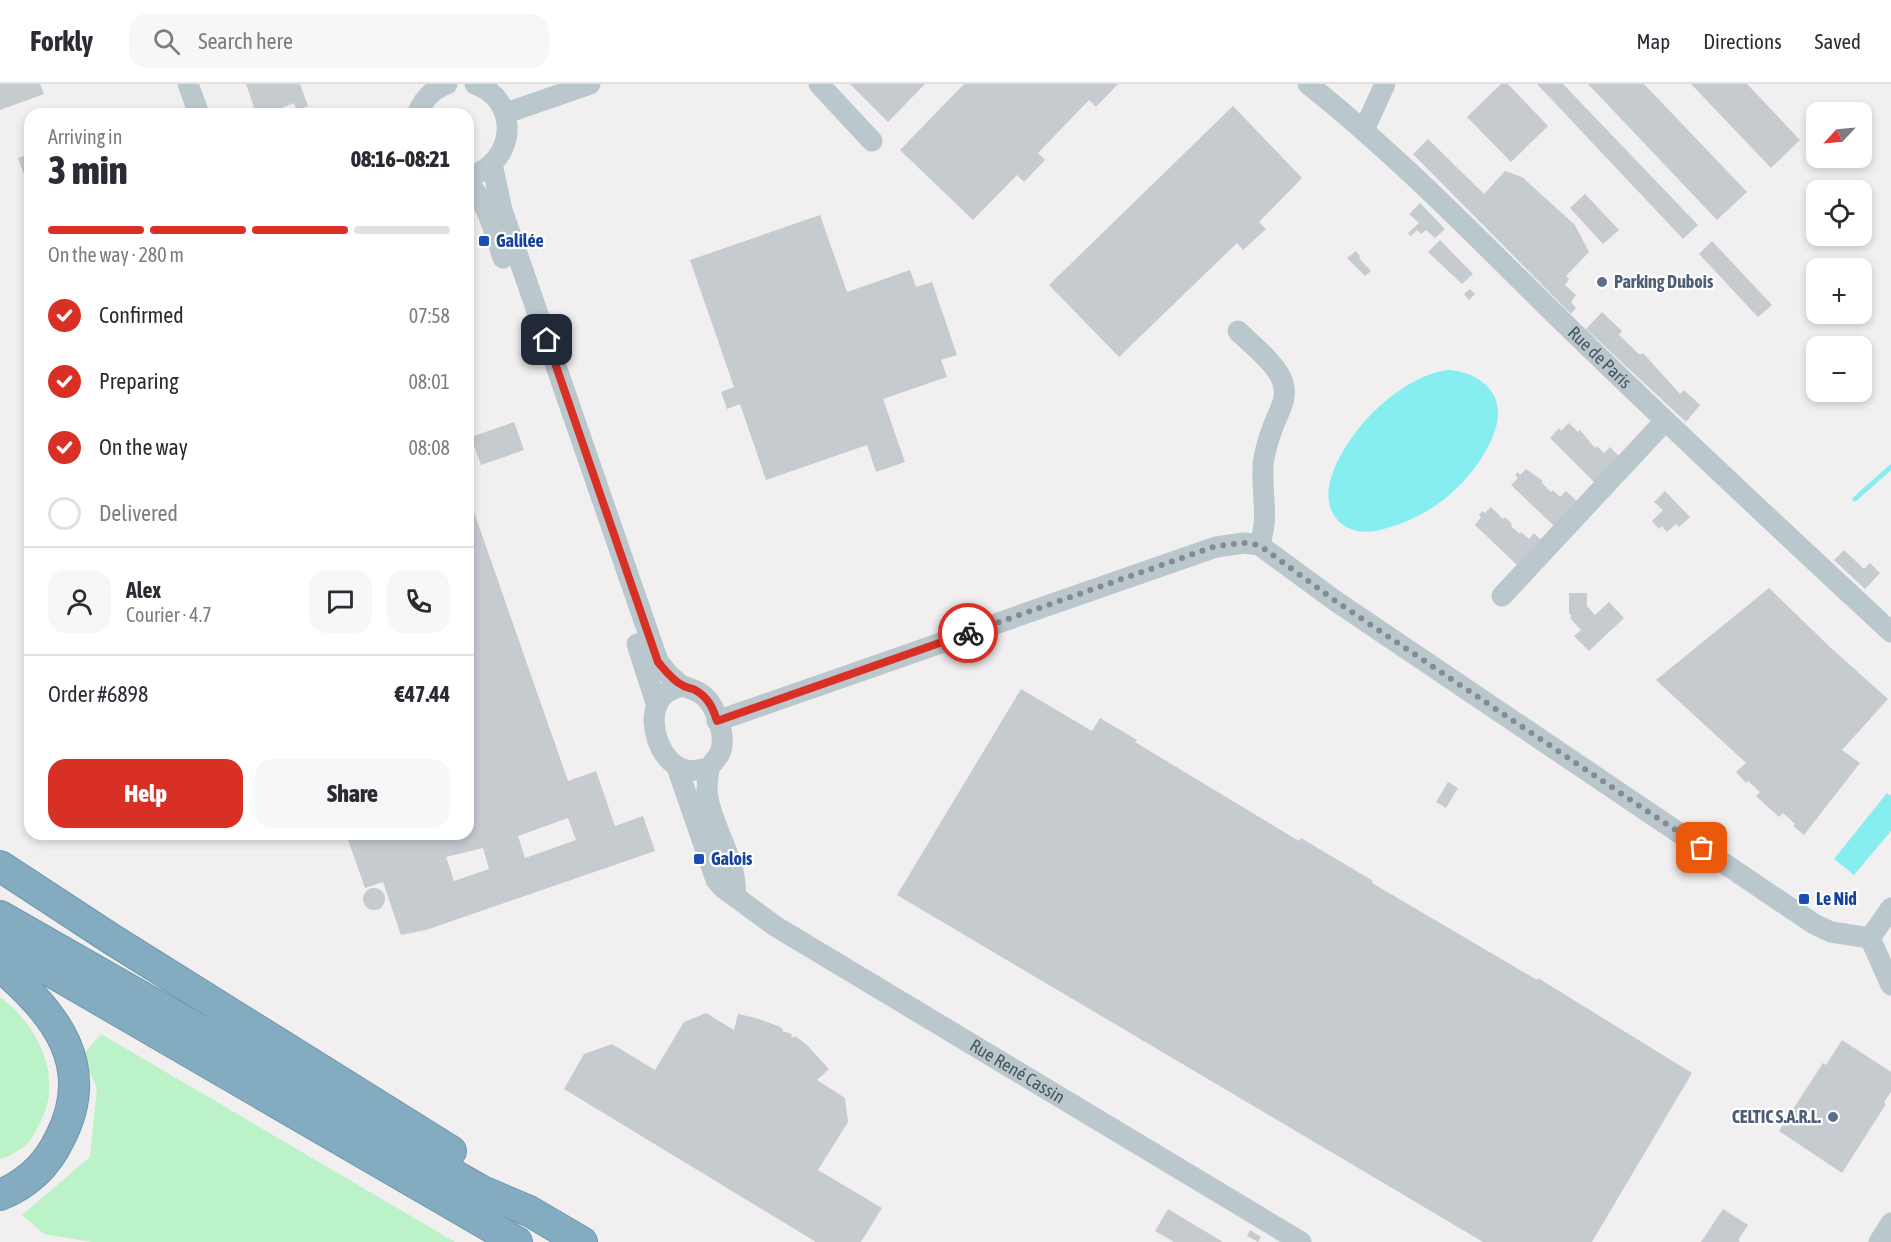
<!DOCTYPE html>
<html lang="en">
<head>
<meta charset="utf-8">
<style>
  body { margin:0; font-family:"Asap Condensed",sans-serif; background:#f7f7f7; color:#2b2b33; height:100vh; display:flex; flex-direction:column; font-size:22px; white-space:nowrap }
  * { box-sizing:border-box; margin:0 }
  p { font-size:20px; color:#7c7c81 }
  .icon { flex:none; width:33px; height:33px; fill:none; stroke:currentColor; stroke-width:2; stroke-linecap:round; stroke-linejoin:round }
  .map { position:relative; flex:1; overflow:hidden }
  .details { position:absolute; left:24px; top:24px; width:450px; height:732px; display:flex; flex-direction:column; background:#fff; border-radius:18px; box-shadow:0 3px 9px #0003 }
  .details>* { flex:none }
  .needle { width:39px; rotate:244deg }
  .tools { position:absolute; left:1806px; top:18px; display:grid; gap:12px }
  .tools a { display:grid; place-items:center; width:66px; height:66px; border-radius:12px; background:#fff; box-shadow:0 3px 9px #0003; font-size:30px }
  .pin { position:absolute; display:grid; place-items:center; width:51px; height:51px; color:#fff; margin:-26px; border-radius:12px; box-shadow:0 3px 9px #0006 }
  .courier { position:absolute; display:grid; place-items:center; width:60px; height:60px; margin:-30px; border:4px solid #d93025; border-radius:50%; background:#fff; color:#222; box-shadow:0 2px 8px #0007 }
  .headline em { font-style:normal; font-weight:800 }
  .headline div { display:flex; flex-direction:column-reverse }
  .headline { display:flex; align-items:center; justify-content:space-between; height:102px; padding:0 24px }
  h1 { font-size:39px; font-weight:800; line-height:45px }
  .bar { display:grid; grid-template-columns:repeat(4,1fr); gap:9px 6px; align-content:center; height:72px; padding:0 24px }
  .bar i { height:8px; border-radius:4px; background:#e1e1e2 }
  .bar .current { background:#d93025 }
  .bar p { grid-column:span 4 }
  .line { display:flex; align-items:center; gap:15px; padding:0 24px; border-top:2px solid #e1e1e2 }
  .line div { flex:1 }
  .round { display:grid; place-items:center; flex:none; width:63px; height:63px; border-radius:18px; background:#f7f7f7 }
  ol { padding:0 24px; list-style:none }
  li { display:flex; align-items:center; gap:18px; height:66px }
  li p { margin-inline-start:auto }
  li .icon { padding:6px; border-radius:50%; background:#d93025; color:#fff; stroke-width:4 }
  li:last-child { color:#7c7c81 }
  li i { width:33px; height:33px; border:3px solid #e1e1e2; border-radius:50% }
  .button { display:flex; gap:12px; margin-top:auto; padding:12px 24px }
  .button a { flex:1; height:69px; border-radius:18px; background:#d93025; color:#fff; font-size:24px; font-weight:800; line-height:69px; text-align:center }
  .button a+a { background:#f7f7f7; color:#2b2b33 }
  header { display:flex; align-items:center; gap:36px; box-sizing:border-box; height:84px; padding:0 30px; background:#fff; border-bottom:2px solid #e1e1e2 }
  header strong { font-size:28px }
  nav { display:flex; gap:33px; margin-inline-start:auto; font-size:21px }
  .search { width:420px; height:54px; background:#f7f7f7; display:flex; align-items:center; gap:15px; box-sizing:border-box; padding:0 21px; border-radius:18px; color:#7c7c81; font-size:22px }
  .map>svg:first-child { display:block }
  .green { fill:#bbf2c7 }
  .water { fill:#86edf1 }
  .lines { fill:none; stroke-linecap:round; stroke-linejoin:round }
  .stream { stroke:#86edf1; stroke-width:5 }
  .building { fill:#c6cbcf; fill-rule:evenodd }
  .highway-casing { stroke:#6f97ad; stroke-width:32 }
  .minor { stroke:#bac7cd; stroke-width:21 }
  .highway { stroke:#84acc1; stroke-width:30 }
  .done { stroke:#828c91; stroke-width:6; stroke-dasharray:0 10.8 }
  .route { stroke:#d93025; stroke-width:8 }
  .transit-dot { fill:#1a4fb4; stroke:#fff; stroke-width:2 }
  .service-dot { fill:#5c6f8a; stroke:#fff; stroke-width:2 }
  .labels { text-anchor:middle; stroke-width:4.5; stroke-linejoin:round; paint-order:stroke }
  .transit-label { font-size:18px; font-weight:bold; fill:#164399; stroke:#fff; text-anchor:start }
  .service-label { font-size:18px; font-weight:bold; fill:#4e5e75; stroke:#fff; text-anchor:start }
  .street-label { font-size:18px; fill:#46575e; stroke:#fff }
</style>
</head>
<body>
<header>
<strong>Forkly</strong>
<div class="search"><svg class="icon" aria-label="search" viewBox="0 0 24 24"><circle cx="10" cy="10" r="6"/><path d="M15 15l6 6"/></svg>Search here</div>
<nav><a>Map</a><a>Directions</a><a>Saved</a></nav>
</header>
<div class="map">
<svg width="1891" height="1158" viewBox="0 0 1891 1158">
  <rect width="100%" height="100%" fill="#f2eff0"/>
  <!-- green -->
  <g class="green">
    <path d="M0 913C40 943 65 996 38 1043 35 1048 32 1055 28 1059 22 1065 8 1073 0 1075Z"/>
    <polygon points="101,950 455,1158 92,1158 44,1150 22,1131 90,1073 97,1004 82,972"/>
  </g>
  <!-- water -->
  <g class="water">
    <path d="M1449 286C1477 288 1504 307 1497 339 1492 361 1476 385 1460 401 1440 422 1415 436 1387 444 1372 449 1357 450 1343 441 1303 411 1355 343 1381 321 1399 305 1425 288 1449 286Z"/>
    <polygon points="1887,709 1891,712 1891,747 1854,791 1834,775"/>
  </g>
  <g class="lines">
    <!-- stream -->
    <polyline class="stream" points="1855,415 1891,383"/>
  </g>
  <!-- building -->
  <g class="building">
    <polygon points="0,0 40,0 44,10 0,26"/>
    <polygon points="246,0 300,0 308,22 297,27 294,19 276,26 278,30 234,30 254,23"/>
    <polygon points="850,0 925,0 888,38"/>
    <polygon points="964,0 1118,0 1096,23 1089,16 1038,69 1045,76 1024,98 1017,91 973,136 900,66"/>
    <polygon points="1501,0 1508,0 1548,42 1511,78 1467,33"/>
    <polygon points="1537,0 1563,0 1698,141 1683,155"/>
    <polygon points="1588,0 1644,0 1747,108 1717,136"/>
    <polygon points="1691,0 1747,0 1800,56 1771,84"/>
    <polygon points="1233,22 1302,94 1259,138 1266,145 1243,166 1237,159 1119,273 1049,201"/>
    <polygon points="1428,55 1484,110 1505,87 1522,93 1575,141 1589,168 1566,192 1569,195 1565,201 1576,211 1571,218 1576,224 1571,230 1413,70"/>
    <polygon points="30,70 30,107 18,74"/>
    <polygon points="1585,110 1619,146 1603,160 1570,124"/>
    <polygon points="1420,119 1445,145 1435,154 1426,146 1421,150 1417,146 1411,152 1408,149 1419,139 1409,130"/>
    <polygon points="820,131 847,208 910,186 916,203 932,198 957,271 941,276 947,293 883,315 905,378 876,388 867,361 766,396 740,320 727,325 721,308 734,303 690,176"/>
    <polygon points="1440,156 1473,190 1462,200 1428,168"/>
    <polygon points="1712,157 1772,221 1758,233 1699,170"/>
    <polygon points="1356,167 1360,172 1359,174 1371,187 1365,192 1347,174"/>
    <polygon points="1470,205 1475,210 1469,216 1464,210"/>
    <polygon points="1602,228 1622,247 1619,251 1640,271 1643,269 1680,310 1684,306 1700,321 1686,338 1586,245"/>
    <polygon points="514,338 524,366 481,381 471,353"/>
    <polygon points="1569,339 1578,348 1580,346 1595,364 1597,362 1604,369 1610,363 1619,372 1595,399 1550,354 1559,344 1561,347"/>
    <polygon points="1526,385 1543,397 1542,399 1551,408 1553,406 1560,413 1566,407 1578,418 1555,443 1511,401 1518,394 1515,391 1518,388 1520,391"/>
    <polygon points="1665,407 1690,433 1679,443 1676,440 1667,448 1662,442 1659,445 1652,437 1663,426 1654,418"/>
    <path d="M468 411 568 697 596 687 615 742 643 732 655 767 426 846 401 851 383 798 365 804 346 750H468ZM568 734 576 756 525 774 518 752ZM483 764 489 785 454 797 446 773Z"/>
    <polygon points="1491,423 1503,435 1505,433 1512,440 1511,442 1520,450 1521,448 1529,455 1534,449 1542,457 1519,483 1475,441 1481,433 1479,431 1482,427 1485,429"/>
    <polygon points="1844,466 1864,485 1870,479 1880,489 1865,505 1834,476"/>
    <polygon points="1769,504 1831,564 1888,615 1842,666 1860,679 1804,751 1793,742 1795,740 1783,729 1779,733 1756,712 1760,708 1748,697 1746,699 1736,688 1746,679 1656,596"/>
    <polygon points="1569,509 1587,509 1587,522 1595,531 1609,518 1624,534 1589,567 1574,552 1581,546 1570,534 1572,532 1569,529"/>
    <polygon points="1021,605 1092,647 1100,634 1137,656 1135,658 1299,757 1301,754 1373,797 1372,799 1537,896 1538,894 1692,989 1592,1158 1483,1158 897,811"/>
    <polygon points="1448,698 1458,704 1446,724 1436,718"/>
    <circle cx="374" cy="815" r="11"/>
    <polygon points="706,929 734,946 738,930 756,934 778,942 783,945 782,947 792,950 791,952 794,954 795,952 808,962 829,985 817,996 845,1014 848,1038 818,1086 882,1124 861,1158 816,1158 564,1005 584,970 612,960 655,986 684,938"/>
    <polygon points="1842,956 1891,988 1891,1008 1884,1018 1886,1020 1842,1089 1779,1047 1823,979 1826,981"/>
    <polygon points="1168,1125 1223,1158 1174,1158 1155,1147"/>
    <polygon points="1723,1125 1748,1141 1738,1156 1740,1158 1701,1158"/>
    <polygon points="1250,1146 1261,1153 1258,1158 1247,1152"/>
  </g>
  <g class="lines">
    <defs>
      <g id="highway">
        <polyline points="0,782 113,856 451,1067"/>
        <polyline points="0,832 482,1107 529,1127 582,1158"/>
        <polyline points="0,858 517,1158"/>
        <path d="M0 882C56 929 98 983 59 1056 46 1083 27 1100 0 1111"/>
      </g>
    </defs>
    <!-- highway casing -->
    <use href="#highway" class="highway-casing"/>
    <!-- minor -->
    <g class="minor">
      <polyline points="188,0 199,30"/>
      <path d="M475 0C516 14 518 68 480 88"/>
      <polyline points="819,0 872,57"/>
      <path id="s1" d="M1308 0C1401 74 1483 160 1567 242 1674 346 1782 447 1891 548"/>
      <polyline points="506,29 590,0"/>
      <path d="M417 30C423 16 432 5 447 0"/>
      <polyline points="1364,46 1385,0"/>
      <polyline points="492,80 502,126 658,577 668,590 682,602"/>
      <path d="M468 99C488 119 494 148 503 174"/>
      <path d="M1238 247C1252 261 1278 281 1283 299 1288 316 1278 328 1273 343 1269 353 1266 364 1264 374 1259 404 1271 432 1259 461"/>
      <polyline points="1502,512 1665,337"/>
      <polyline points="637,560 657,622"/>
      <path d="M682 602C690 604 697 606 704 612 716 623 727 652 720 669 717 674 713 679 709 684 702 685 693 688 686 686 659 680 644 633 662 613 668 606 675 604 682 602Z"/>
      <polyline points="717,637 1216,463 1244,459 1259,461 1337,518 1814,840 1831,848 1870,854 1891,824"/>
      <path id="s2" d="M677 683 716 796 722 803 775 842 1301 1158"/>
      <path d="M709 684C708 692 707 700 707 708 711 744 739 777 735 813"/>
      <polyline points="1870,854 1891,901"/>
      <polyline points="1879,1158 1891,1139"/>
    </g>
    <!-- highway -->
    <use href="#highway" class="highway"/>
  </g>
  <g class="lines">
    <!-- done -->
    <polyline class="done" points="968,549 1216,462 1244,459 1259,461 1337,518 1702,764"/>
    <!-- route -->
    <path class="route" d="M547 256 658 578C665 586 672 596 682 601 686 604 691 604 695 606 708 613 713 624 717 637L968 549"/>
  </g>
  <!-- markers -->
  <g class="transit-dot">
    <rect x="478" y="151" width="12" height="12" rx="3"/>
    <rect x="693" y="769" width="12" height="12" rx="3"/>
    <rect x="1798" y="809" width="12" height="12" rx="3"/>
  </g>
  <g class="service-dot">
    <circle cx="1602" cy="198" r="6"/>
    <circle cx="1833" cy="1033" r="6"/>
  </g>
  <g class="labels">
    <!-- transit labels -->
    <g class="transit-label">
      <text x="496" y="163">Galilée</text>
      <text x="711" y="781">Galois</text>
      <text x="1816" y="821">Le Nid</text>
    </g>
    <!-- service labels -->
    <g class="service-label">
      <text x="1614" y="204">Parking Dubois</text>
      <text x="1821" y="1039" text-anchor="end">CELTIC S.A.R.L.</text>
    </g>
    <!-- street labels -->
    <g class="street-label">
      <text dy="6" stroke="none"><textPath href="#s1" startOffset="400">Rue de Paris</textPath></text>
      <text dy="6" stroke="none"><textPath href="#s2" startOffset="477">Rue René Cassin</textPath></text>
    </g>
  </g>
</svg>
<div class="tools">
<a><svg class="needle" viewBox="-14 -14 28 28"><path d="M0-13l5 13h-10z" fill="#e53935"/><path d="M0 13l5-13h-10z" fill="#7c7c81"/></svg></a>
<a><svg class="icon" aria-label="locate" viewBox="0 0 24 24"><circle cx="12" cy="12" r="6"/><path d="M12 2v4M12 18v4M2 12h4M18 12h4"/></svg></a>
<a>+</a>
<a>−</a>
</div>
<div class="pin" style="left:1702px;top:764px;background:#ea580c"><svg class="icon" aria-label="bag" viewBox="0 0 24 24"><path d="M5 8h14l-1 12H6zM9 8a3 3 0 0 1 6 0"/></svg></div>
<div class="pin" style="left:547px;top:256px;background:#1f2937"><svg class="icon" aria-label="home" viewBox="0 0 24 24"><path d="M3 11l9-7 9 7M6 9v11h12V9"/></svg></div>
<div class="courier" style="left:968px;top:549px"><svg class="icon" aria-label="bike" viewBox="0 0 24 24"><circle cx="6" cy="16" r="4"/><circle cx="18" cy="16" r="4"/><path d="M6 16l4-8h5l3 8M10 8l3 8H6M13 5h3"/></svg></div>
<section class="details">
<div class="headline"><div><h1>3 min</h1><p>Arriving in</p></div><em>08:16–08:21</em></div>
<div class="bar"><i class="current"></i><i class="current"></i><i class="current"></i><i></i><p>On the way · 280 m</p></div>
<ol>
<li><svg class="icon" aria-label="check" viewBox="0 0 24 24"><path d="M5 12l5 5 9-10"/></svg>Confirmed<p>07:58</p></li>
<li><svg class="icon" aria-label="check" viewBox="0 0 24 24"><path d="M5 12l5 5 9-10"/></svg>Preparing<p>08:01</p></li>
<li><svg class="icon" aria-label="check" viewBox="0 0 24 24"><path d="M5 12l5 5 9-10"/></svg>On the way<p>08:08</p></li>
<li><i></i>Delivered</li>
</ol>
<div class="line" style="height:108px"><a class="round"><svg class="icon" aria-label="person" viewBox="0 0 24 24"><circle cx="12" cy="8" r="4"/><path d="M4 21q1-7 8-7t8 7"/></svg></a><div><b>Alex</b><p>Courier · 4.7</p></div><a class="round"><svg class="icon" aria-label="chat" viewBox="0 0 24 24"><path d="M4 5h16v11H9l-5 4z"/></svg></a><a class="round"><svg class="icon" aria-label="phone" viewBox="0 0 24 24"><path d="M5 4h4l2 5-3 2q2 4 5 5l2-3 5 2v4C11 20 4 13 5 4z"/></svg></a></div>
<div class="line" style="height:78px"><div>Order #6898</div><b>€47.44</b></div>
<div class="button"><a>Help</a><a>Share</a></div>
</section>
</div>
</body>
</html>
